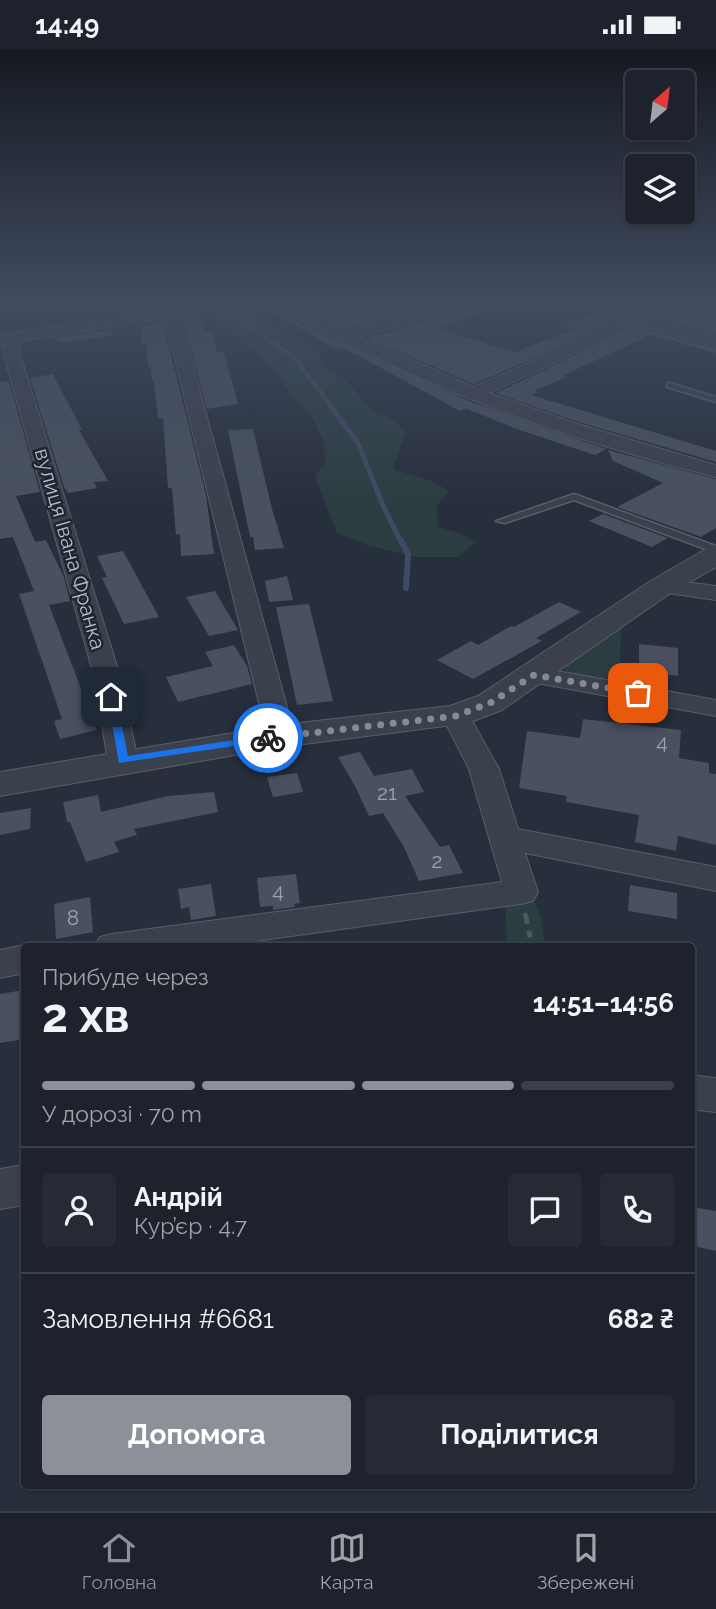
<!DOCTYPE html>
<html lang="uk">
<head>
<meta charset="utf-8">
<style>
  body { margin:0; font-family:Raleway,sans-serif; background:#252a35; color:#f1f3f6; height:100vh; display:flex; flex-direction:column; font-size:26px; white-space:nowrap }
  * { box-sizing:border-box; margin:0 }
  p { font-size:23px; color:#a0a4aa }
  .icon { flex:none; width:38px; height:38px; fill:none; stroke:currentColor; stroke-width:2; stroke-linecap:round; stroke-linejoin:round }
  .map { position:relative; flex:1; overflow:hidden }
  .panel { position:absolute; left:21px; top:894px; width:674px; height:546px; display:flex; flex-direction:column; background:#1d222d; border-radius:7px; box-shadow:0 2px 5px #0004,0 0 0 2px #3b3f49 }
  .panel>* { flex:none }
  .needle { width:46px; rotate:28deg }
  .tools { position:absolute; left:625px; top:21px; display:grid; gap:14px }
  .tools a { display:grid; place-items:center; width:70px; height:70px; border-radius:7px; background:#1d222d; box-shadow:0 2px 5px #0004,0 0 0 2px #3b3f49; font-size:35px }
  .pin { position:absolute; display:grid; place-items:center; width:60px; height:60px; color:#fff; margin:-30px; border-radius:14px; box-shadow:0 4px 10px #0006 }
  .courier { position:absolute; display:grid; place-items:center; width:70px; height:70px; margin:-35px; border:5px solid #1a73e8; border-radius:50%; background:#fff; color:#222; box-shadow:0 2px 9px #0007 }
  .summary em { font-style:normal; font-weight:700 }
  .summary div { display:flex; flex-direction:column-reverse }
  .summary { display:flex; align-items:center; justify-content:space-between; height:119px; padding:0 21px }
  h1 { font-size:46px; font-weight:700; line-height:52px }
  .bar { display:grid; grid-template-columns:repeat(4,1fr); gap:10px 7px; align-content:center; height:84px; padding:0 21px }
  .bar i { height:9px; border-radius:5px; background:#3b3f49 }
  .bar .on { background:#8c9099 }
  .bar p { grid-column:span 4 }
  .line { display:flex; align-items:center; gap:18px; padding:0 21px; border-top:2px solid #3b3f49 }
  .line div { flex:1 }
  .round { display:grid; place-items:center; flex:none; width:74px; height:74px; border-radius:7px; background:#252a35 }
  .cta { display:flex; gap:14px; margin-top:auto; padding:14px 21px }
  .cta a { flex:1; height:80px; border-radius:7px; background:#8c9099; color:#fff; font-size:28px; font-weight:700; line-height:80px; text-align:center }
  .cta a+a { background:#252a35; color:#f1f3f6 }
  .status { display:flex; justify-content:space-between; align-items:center; height:49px; padding:0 35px; background:#1d222d; direction:ltr }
  .status svg { height:19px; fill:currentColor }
  .tab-bar { display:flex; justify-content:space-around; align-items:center; height:98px; border-top:2px solid #3b3f49; background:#1d222d; font-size:19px; color:#a0a4aa }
  .tab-bar a { display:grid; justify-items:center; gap:4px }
  .tab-bar .on { color:#8c9099 }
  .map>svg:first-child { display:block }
  .green { fill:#2c3d41 }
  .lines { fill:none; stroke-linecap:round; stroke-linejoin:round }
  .stream-far2 { stroke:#3f4a63; stroke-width:4.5 }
  .stream-far1 { stroke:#3f4a63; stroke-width:5 }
  .stream { stroke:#3f4a63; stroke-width:6 }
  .building { fill:#495160 }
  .service-casing { stroke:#595e6b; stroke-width:3 }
  .minor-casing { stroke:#595e6b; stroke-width:2 }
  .tertiary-casing { stroke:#595e6b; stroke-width:2 }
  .path-far1 { stroke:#4b5a5f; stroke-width:4.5; stroke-dasharray:5 5; stroke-linecap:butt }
  .path { stroke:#4b5a5f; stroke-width:5; stroke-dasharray:7 7; stroke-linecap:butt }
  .service { fill:#3b404d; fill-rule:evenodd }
  .minor { fill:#3b404d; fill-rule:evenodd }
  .tertiary { fill:#3b404d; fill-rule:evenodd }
  .rail-casing { stroke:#606675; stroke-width:4.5 }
  .rail { stroke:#202532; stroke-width:2.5; stroke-dasharray:8; stroke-linecap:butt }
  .route { fill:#1a73e8 }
  .done { stroke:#858a97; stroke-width:7; stroke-dasharray:0 12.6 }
  .labels { text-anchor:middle; stroke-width:5; stroke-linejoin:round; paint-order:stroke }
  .far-street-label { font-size:21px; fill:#b7bcc8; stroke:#202532 }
  .number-label { font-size:21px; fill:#9ca1ae }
</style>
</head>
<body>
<div class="status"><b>14:49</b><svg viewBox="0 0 49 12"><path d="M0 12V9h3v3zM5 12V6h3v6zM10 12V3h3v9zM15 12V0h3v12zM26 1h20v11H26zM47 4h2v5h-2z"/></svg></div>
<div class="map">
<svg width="716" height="1462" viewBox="0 0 716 1462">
  <rect width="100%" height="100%" fill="#272e3c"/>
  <!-- green -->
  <g class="green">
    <path d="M186 253H248C268 282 288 288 319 301L324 320 346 331 370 360 392 370 405 383 393 420 431 432 450 442 437 456 438 478 462 485 475 494 458 508H416L370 497 337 484 315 427 325 415 324 394 312 368 293 348 277 324 221 271 179 259Z"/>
    <polygon points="629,571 621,582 619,637 566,624 564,618"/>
    <polygon points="528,834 541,870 545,898 507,898 505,851"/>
  </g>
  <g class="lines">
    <!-- stream-far2 -->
    <polyline class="stream-far2" points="226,260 294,308 333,360"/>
    <!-- stream-far1 -->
    <polyline class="stream-far1" points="331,358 358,394 382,454 401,493"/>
    <!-- stream -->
    <polyline class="stream" points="401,491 408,506 406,539"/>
  </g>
  <!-- building -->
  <g class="building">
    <polygon points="253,253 272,253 285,265 300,274 469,352 606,400 595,406 517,380 467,360 460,362 361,308 341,299 336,300"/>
    <polygon points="297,253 444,253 347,279"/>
    <polygon points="480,253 501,253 502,257 435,279 515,303 576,280 563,276 632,253 641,253 545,304 474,335 367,289 476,259"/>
    <polygon points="666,253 686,253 716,262 716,285 648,266"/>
    <polygon points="202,268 205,284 213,284 217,303 224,303 238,355 207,360 182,269"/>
    <polygon points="163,274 206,446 214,505 181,507 180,485 176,486 172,439 168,439 163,369 158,369 154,331 152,332 151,318 148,318 147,296 142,296 141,277"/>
    <polygon points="630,276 716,300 716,304 650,286 562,327 567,328 534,342 539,343 531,346 716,402 716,413 582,374 496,344 559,314"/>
    <polygon points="108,281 116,286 61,294 55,289"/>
    <polygon points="53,325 82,381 79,381 108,432 94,433 97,439 68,444 64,438 30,329"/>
    <polygon points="9,332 40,443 16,447 35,493 46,491 64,528 70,552 49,556 97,681 60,690 54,672 62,670 19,545 34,542 13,488 0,490 0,333"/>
    <polygon points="253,380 272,460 284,499 255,501 253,488 250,488 228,381"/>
    <polygon points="608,401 716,430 716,479 701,488 617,458 663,434 613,412"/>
    <polygon points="603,465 668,489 652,498 589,472"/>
    <polygon points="123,502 159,568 124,575 102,529 107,528 97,507"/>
    <polygon points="287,527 293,551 269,553 265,532"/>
    <polygon points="215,542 238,581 209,587 186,548"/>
    <polygon points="559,553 581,563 536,589 542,592 473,630 437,611 471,592 478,596 511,577 514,578"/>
    <polygon points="309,555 333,652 297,656 276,558"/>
    <polygon points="639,595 678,599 678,627 639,622"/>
    <polygon points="234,596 247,617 252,635 178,653 166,628 213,617 205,603"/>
    <polygon points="583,670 681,681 679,709 709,714 709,724 716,725 716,796 678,787 676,802 635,793 639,766 566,753 567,747 519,739 527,682 580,689"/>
    <polygon points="360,703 374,727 412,720 424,743 405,747 440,798 449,796 463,824 419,832 404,798 383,764 369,767 356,739 338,708"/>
    <polygon points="297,724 303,743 273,748 267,728"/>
    <polygon points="214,743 218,763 134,780 137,786 114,793 119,803 86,813 70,773 67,773 63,753 98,746 101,763 168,747"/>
    <polygon points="31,759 30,780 0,786 0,764"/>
    <polygon points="296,825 300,854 294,855 295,858 273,861 273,857 260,858 257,829"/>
    <polygon points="211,835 216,867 191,871 189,858 181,860 178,840"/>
    <polygon points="630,836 677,844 677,870 628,862"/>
    <polygon points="90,848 93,883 56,890 54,855"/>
    <polygon points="24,941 24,976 19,976 19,991 0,994 0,945"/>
    <polygon points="693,1158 716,1162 716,1202 694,1197"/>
  </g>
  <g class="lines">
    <defs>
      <g id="service">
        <polygon points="670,334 716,348 716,353 667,338 667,334"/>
        <polygon points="574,445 716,497 716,504 574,451 505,474 496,472"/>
      </g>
      <g id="minor">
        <polygon points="215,253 248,253 241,257 179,267 295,687 291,693 281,696 271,693 267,687 165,269 20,292 19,302 120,627 138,712 133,718 123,721 113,718 108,712 94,627 3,302 5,295 0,296 0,286"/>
        <path d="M275 253H292L347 282 454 253H477L475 256 359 288 474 338 546 306 647 253H664L641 267 716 288V298L630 273 558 312 489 344 581 376 716 416V428C583 395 451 349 330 285 313 276 288 268 275 253Z"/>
        <polygon points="662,530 716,537 716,551 654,542 650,537 654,532"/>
        <polygon points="535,618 716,651 716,667 526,632 522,626 526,620"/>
        <polygon points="456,659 466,661 499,720 518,780 716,818 716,842 525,804 538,843 533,852 521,855 212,898 94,898 100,888 112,885 502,833 469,720 442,667 446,661"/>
        <polygon points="24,896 29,898 24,898 24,924 0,929 0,901"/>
        <polygon points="691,1026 716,1029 716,1063 691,1060"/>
        <polygon points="24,1116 24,1156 0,1160 0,1120"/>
      </g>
      <polygon id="tertiary" points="716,498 716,518 672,543 502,661 468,674 281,698 0,747 0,723 281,676 450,657 478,647 652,531 706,500"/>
    </defs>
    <!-- service casing -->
    <use href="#service" class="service-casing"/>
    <!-- minor casing -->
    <use href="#minor" class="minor-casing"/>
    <!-- tertiary casing -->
    <use href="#tertiary" class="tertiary-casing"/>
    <!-- path-far1 -->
    <polyline class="path-far1" points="525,864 526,869"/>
    <!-- path -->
    <polyline class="path" points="526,868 532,898"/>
    <!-- service -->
    <use href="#service" class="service"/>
    <!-- minor -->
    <use href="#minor" class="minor"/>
    <!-- tertiary -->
    <use href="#tertiary" class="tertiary"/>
    <defs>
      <polyline id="rail" points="0,256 13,253"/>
    </defs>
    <!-- rail casing -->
    <use href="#rail" class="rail-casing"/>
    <!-- rail -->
    <use href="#rail" class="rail"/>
  </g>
  <!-- sky -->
  <linearGradient id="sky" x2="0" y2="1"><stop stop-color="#151921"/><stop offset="0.55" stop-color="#414c61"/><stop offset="1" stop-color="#414c61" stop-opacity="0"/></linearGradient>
  <rect width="716" height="458" fill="url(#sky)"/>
  <!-- route -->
  <polygon class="route" points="107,646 116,648 128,707 268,686 273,689 268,692 119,714"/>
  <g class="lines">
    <!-- done -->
    <polyline class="done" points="268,689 456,667 490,654 534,626 638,644"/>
  </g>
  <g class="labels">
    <!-- far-street labels -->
    <g class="far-street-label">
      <text transform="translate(70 500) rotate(74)" y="7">вулиця Івана Франка</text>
    </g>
    <!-- number labels -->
    <g class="number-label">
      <text x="662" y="700">4</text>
      <text x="387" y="751">21</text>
      <text x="437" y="819">2</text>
      <text x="278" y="849">4</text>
      <text x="73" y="876">8</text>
    </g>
  </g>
</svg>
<div class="tools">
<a><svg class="needle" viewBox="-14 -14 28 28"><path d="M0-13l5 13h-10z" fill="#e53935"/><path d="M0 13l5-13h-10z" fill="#a0a4aa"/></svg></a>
<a><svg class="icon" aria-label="layers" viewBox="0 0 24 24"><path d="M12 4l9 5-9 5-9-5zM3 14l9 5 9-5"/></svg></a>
</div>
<div class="pin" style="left:638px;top:644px;background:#ea580c"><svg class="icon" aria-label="bag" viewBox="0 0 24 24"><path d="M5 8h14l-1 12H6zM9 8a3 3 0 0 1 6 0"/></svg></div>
<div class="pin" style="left:111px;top:648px;background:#1f2937"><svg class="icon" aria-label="home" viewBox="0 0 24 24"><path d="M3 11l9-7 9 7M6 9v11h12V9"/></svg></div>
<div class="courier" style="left:268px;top:689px"><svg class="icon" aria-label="bike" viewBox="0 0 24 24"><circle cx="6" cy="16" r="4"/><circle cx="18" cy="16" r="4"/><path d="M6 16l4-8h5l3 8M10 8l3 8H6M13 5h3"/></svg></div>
<section class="panel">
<div class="summary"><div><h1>2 хв</h1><p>Прибуде через</p></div><em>14:51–14:56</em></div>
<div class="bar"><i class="on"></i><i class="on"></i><i class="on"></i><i></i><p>У дорозі · 70 m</p></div>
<div class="line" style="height:126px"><a class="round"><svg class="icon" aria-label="person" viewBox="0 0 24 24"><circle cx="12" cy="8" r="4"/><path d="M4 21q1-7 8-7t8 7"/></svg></a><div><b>Андрій</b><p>Кур’єр · 4.7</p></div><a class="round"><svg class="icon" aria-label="chat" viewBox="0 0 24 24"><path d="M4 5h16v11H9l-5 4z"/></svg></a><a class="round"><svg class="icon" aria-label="phone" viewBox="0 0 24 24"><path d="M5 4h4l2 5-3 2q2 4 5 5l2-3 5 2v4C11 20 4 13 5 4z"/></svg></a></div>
<div class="line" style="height:91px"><div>Замовлення #6681</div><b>682 ₴</b></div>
<div class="cta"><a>Допомога</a><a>Поділитися</a></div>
</section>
</div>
<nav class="tab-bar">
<a class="on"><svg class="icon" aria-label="home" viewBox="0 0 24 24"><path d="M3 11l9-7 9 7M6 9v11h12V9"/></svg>Головна</a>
<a><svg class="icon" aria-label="map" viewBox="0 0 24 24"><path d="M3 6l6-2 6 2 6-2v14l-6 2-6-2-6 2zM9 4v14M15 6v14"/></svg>Карта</a>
<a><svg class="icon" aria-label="saved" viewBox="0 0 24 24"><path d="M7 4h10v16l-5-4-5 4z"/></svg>Збережені</a>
</nav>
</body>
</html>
